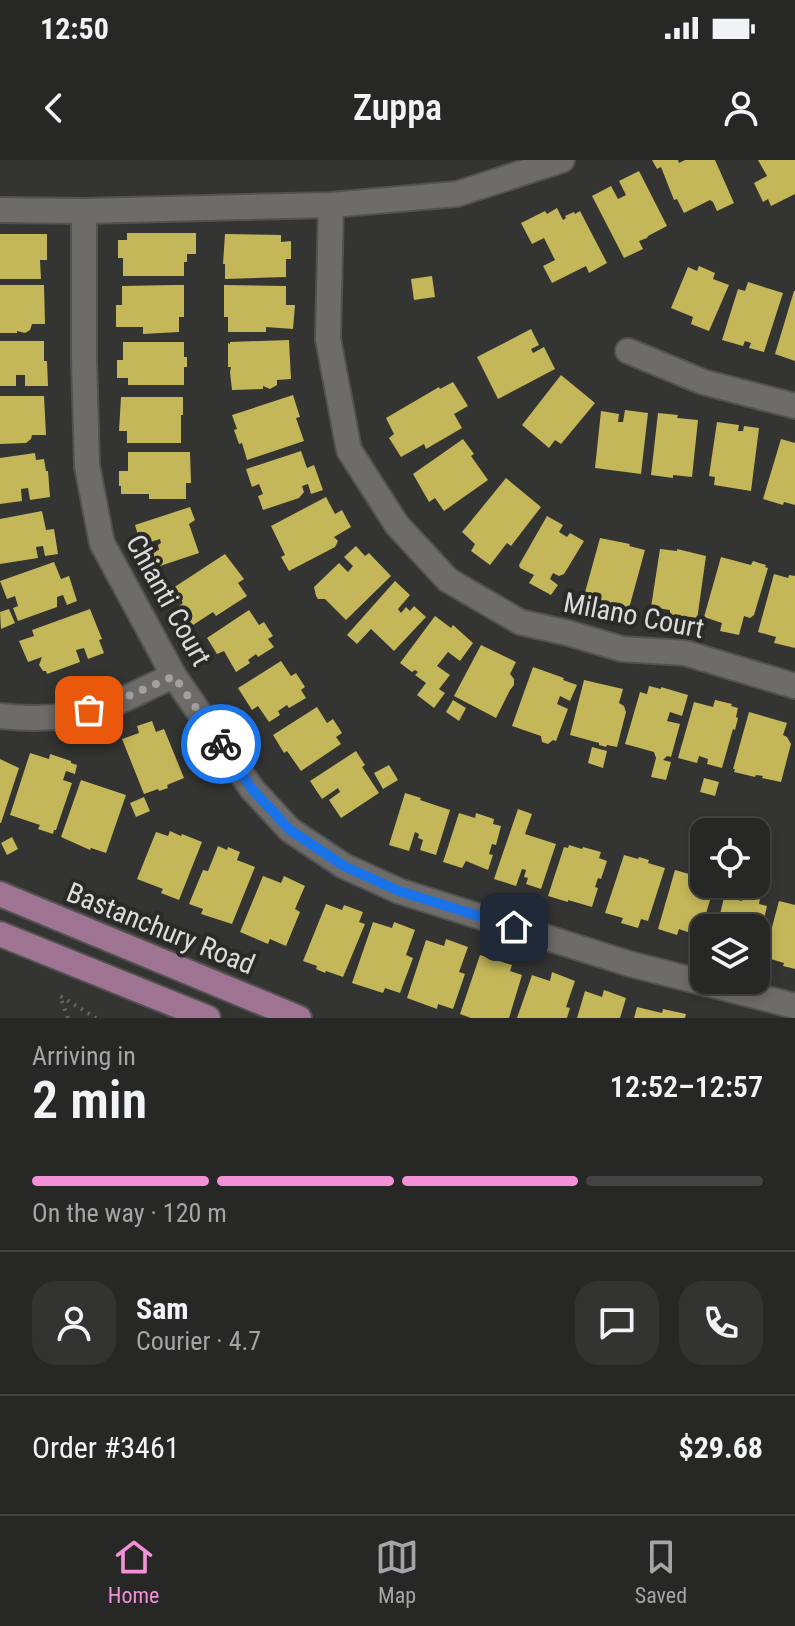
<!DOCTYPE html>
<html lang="en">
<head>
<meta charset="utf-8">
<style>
  body { margin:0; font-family:"Roboto Condensed",sans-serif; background:#333332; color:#f1f3f6; height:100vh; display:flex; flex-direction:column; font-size:30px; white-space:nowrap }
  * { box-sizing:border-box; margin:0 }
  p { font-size:26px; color:#a4a5a7 }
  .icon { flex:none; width:44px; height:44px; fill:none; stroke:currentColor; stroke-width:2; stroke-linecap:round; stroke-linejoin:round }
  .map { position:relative; height:858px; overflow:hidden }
  .panel { display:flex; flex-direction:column; background:#272726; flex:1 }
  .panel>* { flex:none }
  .controls { position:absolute; left:690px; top:658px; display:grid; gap:16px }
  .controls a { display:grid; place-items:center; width:80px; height:80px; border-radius:16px; background:#272726; box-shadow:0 4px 12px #0003,0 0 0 2px #434443; font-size:40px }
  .pin { position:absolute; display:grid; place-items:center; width:68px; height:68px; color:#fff; margin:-34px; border-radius:16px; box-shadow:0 4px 12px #0006 }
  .courier { position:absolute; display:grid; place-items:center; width:80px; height:80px; margin:-40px; border:6px solid #1a73e8; border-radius:50%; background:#fff; color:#222; box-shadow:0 2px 10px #0007 }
  .overview em { font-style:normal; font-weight:600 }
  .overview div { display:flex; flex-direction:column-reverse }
  .overview { display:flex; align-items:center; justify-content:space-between; height:136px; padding:0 32px }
  h1 { font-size:52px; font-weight:600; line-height:60px }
  .bar { display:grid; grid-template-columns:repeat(4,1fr); gap:12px 8px; align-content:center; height:96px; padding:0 32px }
  .bar i { height:10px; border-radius:6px; background:#434443 }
  .bar .current { background:#f391d6 }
  .bar p { grid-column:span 4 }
  .line { display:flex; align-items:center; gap:20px; padding:0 32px; border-top:2px solid #434443 }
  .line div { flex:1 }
  .round { display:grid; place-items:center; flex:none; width:84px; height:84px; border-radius:24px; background:#333332 }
  .status { display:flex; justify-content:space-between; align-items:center; height:56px; padding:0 40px; background:#272726; direction:ltr }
  .status svg { height:22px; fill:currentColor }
  header { display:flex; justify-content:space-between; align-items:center; height:104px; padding:0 32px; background:#272726; font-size:36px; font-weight:600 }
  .tabs { display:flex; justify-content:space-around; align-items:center; height:112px; border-top:2px solid #434443; background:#272726; font-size:22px; color:#a4a5a7 }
  .tabs a { display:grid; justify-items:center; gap:4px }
  .tabs .current { color:#f391d6 }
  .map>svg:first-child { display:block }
  .building { fill:#c3b759 }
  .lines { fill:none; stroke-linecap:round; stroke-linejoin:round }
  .minor-casing { stroke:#525250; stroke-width:28 }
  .major-casing { stroke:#525250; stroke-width:28 }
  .path { stroke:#676765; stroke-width:4; stroke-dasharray:2 6; stroke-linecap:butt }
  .minor { stroke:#6d6c6a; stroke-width:24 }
  .major { stroke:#9f7492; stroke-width:24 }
  .done { stroke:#a1a19f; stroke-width:8; stroke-dasharray:0 14.4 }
  .route { stroke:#1a73e8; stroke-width:10 }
  .labels { text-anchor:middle; stroke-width:8; stroke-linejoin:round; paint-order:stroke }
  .street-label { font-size:28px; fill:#dcdcda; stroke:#2a2a28 }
</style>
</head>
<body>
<div class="status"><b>12:50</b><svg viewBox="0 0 49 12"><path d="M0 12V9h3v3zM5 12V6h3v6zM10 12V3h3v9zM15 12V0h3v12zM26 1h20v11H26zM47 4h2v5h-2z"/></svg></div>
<header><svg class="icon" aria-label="back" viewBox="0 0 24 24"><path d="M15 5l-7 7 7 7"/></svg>Zuppa<svg class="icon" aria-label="person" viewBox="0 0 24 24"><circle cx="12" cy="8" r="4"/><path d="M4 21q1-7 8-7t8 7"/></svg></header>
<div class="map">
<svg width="795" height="858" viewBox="0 0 795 858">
  <rect width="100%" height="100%" fill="#343432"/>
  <!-- building -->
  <g class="building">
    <polygon points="652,0 678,0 679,3 685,0 715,0 734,43 717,51 713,42 710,40 684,53 677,39 674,40 661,7 657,9"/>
    <polygon points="758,0 795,0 795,34 771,46 768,39 763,42 754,23 767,16"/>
    <polygon points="639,11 667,66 648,76 647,78 639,81 643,89 624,98 592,36 611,26 618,39 626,35 619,21"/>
    <polygon points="557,48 563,60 566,58 565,56 574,52 575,54 580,51 607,103 589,113 586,106 552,123 543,106 555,100 544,78 532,84 521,63 545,51 547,54"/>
    <polygon points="127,73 196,73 196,94 187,94 187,102 184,102 184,116 123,116 123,98 118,98 118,80 127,80"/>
    <polygon points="0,74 47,74 47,100 40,100 41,119 0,119"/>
    <polygon points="225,74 281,75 281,82 291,81 291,99 286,99 286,117 225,119 225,104 223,104"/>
    <polygon points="699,106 715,113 713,119 729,125 709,171 691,164 693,157 671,148 688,107 697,111"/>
    <polygon points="432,116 435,137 414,140 411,119"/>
    <polygon points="748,122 783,133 764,192 749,188 751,183 745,181 743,186 722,180 738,129 745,131"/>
    <polygon points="0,125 44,125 45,164 32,164 30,170 25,173 17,171 17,173 0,173"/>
    <polygon points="173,125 184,125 184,157 179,157 179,172 143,174 143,167 116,167 116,145 122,145 122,126"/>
    <polygon points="224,125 286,126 286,145 295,145 293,169 266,167 266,172 228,172 228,157 224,157"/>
    <polygon points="794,131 795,131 795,201 775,194"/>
    <polygon points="531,169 539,185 531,189 533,193 544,187 555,209 498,239 477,197"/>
    <polygon points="289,180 291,219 277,220 277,225 270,229 263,226 263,229 232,230 230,212 231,207 228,207 228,183 230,184 230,182"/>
    <polygon points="0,181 44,181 44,201 47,201 48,226 25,226 25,215 16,215 16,226 0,226"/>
    <polygon points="123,182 184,182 184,197 187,197 187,207 184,207 184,225 128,225 128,218 117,218 117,200 123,200"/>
    <polygon points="561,215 595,243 561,284 555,280 549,288 522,265"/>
    <polygon points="453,222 468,246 454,254 462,268 426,289 424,284 401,297 389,278 394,274 386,258 439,227 440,229"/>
    <polygon points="293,235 300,257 296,258 304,281 247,300 242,283 239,284 234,270 237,269 232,255"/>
    <polygon points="0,236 44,236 46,275 32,275 31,279 26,283 0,284"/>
    <polygon points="121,237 183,237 183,255 181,255 181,283 127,283 127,271 119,271"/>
    <polygon points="625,250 648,253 641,314 595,308 601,251 619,254 618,262 623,262"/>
    <polygon points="658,253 678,255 677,258 698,260 692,317 673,315 673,318 651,315"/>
    <polygon points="717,262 739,265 738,271 743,271 744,266 759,268 751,331 714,325 715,317 709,316"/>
    <polygon points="463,279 474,294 471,296 488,320 444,351 435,338 429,342 413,314"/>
    <polygon points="781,279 795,283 795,345 784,342 783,345 763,339"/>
    <polygon points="301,291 307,308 314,305 323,330 311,334 308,324 302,326 304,332 299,338 263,350 258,336 263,334 259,324 252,327 246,309"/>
    <polygon points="128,292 190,292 191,323 186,323 186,339 149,339 149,334 121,334 121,326 119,326 119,311 128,311"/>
    <polygon points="35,293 36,300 44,299 46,311 48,311 50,337 30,340 28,328 21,329 22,341 0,344 0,298"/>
    <polygon points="506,318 541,347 511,386 507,383 490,405 471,391 475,384 462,372"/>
    <polygon points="326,337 335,354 342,350 351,367 334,377 338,381 335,387 289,411 281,397 285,395 271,366"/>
    <polygon points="190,347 195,360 189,364 199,393 154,408 149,393 159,390 158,385 161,383 160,379 141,385 135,365"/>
    <polygon points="42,351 46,370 54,369 58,394 45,396 43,386 36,387 38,398 0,404 0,359"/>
    <polygon points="547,356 563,365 559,372 567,377 570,373 584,381 564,414 559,416 553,413 550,419 558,425 551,435 529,423 534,415 520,408 519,405"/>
    <polygon points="600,378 630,384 629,386 645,390 628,452 605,446 606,442 584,436"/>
    <polygon points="356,386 365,396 369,393 391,416 346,460 325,439 318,439 316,436 314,427 339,403 348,412 353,406 344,397"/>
    <polygon points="660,389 677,391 677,389 706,396 697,460 670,455 670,450 651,447"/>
    <polygon points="225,394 244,419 238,423 247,436 216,456 213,452 190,467 176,448 183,443 173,428"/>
    <polygon points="721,397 751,405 753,401 766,405 765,407 768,408 754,455 750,458 744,456 739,475 720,471 722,463 704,457"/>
    <polygon points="54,402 61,419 69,416 77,441 67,445 63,435 57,437 57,447 18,461 13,448 18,446 15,436 7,439 0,421"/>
    <polygon points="774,414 788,418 789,415 795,416 795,488 774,483 776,477 758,472"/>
    <polygon points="395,421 410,435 398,449 401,453 406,447 410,451 414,446 426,457 394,491 371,469 357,484 347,475"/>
    <polygon points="9,449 15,463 1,469 0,452"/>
    <polygon points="90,449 102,479 99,480 104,493 88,499 84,488 76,490 80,502 47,514 46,511 43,511 39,505 42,497 28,502 19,481 34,476 32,470"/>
    <polygon points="249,450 259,465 264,462 273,476 268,479 274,487 258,497 256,494 248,500 250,503 236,512 224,491 217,494 207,478"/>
    <polygon points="435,456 451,468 453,465 473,483 460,501 448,492 437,506 450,515 439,529 445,533 434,548 417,535 426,523 415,515 418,512 415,510 412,512 400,503"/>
    <polygon points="481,485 516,502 510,514 514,519 514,525 510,530 496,558 454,536"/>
    <polygon points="281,501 291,516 296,513 305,527 301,530 306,538 289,548 287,545 278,551 280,555 269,562 258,546 252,550 238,528"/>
    <polygon points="533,507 564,518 563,520 577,525 570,541 560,536 557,544 568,549 556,581 553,580 548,584 542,582 541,576 512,566"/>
    <polygon points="584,520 623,529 619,543 624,546 626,552 617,587 607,585 606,587 599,585 599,583 570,575"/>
    <polygon points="649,526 661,529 661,527 688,535 682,556 670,552 667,561 680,564 671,597 667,596 663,600 671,602 666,620 651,617 656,598 654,592 625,584 640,532 647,534"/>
    <polygon points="453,540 466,548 459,561 446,552"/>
    <polygon points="715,540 732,544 731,546 738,548 736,557 738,558 735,570 733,569 722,608 707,604 708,599 699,596 697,603 678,598 694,542 713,547"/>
    <polygon points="317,547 327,563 333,559 342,573 336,577 341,584 301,611 287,591 284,593 273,575"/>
    <polygon points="749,552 787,563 783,575 787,577 791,584 781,622 762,618 763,616 756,615 755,617 734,612 735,609 733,609"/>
    <polygon points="152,561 156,572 164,569 184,618 167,625 168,628 159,631 158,629 144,634 122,579 139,573 137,566"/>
    <polygon points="592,587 607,591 603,608 588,603"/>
    <polygon points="356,591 365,605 362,607 379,633 341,658 329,640 340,632 338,628 322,639 310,621"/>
    <polygon points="30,593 49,599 50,594 71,601 71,603 77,605 75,614 66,611 63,620 72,623 56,670 54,670 53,674 38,669 40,665 10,655"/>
    <polygon points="0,599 19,608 1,663 0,663"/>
    <polygon points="389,605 398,620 383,629 374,613"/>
    <polygon points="704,618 719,622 715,636 700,632"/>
    <polygon points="81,620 126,635 106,693 91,688 90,690 61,677"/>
    <polygon points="405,633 421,638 420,640 450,650 436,695 420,690 423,680 418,678 419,674 415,672 409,691 389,685"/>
    <polygon points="144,637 150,651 136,657 130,643"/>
    <polygon points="518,649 532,654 525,674 556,684 541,729 526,724 528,718 524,717 526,710 522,709 516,726 494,719"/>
    <polygon points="459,653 475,658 476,653 494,659 493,664 501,666 496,685 492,684 489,694 493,695 488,710 466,701 462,708 443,702"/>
    <polygon points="170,671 181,676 182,674 202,682 179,740 161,733 163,729 137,719 156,672 168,676"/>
    <polygon points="12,677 18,689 7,695 1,683"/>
    <polygon points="569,685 582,689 583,687 601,692 599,698 607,701 601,719 598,718 595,727 598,728 592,747 568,740 568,742 548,736 564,687 568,688"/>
    <polygon points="218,686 227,690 228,687 240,692 237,700 255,707 232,764 201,754 203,749 189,744 203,710 208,711"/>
    <polygon points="624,695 638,699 639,697 649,700 648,703 665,708 648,761 641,759 638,768 621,763 623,758 605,753"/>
    <polygon points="675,710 696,716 695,718 704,721 704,724 715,724 699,776 679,769 677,775 658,769"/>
    <polygon points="263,716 281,723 284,716 305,726 295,749 300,752 286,786 270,779 268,784 240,772"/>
    <polygon points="743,734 760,738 759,744 767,746 763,764 759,763 758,768 717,768 724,737 742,741"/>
    <polygon points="779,741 795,745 795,809 783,806 784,803 764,797"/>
    <polygon points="326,744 342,750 344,745 363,752 359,762 365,764 343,817 326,811 325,813 316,809 317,806 303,801"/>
    <polygon points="373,762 392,768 394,762 415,770 406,795 413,798 400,833 385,828 383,833 352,823"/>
    <polygon points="446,779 468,787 459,812 465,814 453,849 438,844 437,849 407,838 426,780 444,786"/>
    <polygon points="480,795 512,805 510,811 522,815 509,858 471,858 460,854"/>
    <polygon points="552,812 575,821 566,847 570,848 567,858 517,858 532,815 550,821"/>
    <polygon points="604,830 626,838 620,858 577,858 585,831 602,837"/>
    <polygon points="637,847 662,853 663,849 686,854 685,858 634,858"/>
  </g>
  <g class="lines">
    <defs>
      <g id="minor">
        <polyline points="331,45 328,179 349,290 397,365 448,420 520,462 568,473 622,489 685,493 795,526"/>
        <polyline points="0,50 84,51 331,45 457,34 562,0"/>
        <polyline points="84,51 84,199 87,306 102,383 174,516 252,629 290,670 344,706 399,731 630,804 795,846"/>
        <polyline points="628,191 703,222 795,246"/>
        <path d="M0 556C34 560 72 558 105 547 128 539 151 525 174 516"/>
      </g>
      <g id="major">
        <polyline points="0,734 299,858"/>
        <polyline points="0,774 208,858"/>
      </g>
    </defs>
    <!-- minor casing -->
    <use href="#minor" class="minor-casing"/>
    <!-- major casing -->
    <use href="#major" class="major-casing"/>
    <!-- path -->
    <polyline class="path" points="68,858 60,836 96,858"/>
    <!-- minor -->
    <use href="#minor" class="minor"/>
    <!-- major -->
    <use href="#major" class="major"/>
  </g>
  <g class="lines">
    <!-- done -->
    <polyline class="done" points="89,550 106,546 174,516 221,584"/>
    <!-- route -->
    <polyline class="route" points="221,584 252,629 290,670 344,706 399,731 514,767"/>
  </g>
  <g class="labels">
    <!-- street labels -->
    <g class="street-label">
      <text transform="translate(169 440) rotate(61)" y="10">Chianti Court</text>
      <text transform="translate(634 455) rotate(11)" y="10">Milano Court</text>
      <text transform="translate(161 768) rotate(22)" y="10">Bastanchury Road</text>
    </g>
  </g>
</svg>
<div class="controls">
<a><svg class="icon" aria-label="locate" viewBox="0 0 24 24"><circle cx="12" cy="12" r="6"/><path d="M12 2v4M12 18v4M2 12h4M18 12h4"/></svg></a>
<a><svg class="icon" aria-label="layers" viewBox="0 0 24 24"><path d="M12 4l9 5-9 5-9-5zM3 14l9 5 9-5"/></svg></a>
</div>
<div class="pin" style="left:89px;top:550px;background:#ea580c"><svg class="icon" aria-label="bag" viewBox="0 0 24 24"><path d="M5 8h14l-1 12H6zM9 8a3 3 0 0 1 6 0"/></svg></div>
<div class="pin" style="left:514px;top:767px;background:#1f2937"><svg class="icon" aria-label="home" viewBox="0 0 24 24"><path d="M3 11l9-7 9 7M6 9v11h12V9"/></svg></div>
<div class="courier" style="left:221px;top:584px"><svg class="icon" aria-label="bike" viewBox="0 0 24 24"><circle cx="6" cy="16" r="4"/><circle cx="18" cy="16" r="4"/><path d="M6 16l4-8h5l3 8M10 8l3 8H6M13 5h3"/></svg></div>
</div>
<section class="panel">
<div class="overview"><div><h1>2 min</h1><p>Arriving in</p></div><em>12:52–12:57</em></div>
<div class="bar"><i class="current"></i><i class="current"></i><i class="current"></i><i></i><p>On the way · 120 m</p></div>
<div class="line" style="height:144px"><a class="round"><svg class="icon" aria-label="person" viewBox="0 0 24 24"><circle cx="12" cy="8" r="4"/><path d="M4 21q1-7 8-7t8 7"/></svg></a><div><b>Sam</b><p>Courier · 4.7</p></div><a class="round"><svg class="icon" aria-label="chat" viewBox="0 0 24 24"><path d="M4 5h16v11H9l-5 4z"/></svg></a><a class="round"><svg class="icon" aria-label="phone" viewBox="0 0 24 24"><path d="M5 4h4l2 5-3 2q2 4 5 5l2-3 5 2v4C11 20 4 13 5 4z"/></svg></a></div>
<div class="line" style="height:104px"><div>Order #3461</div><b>$29.68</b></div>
</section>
<nav class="tabs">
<a class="current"><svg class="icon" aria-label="home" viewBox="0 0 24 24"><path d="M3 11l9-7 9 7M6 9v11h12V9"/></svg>Home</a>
<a><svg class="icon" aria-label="map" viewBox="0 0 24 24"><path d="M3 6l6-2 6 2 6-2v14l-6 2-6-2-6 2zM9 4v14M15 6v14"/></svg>Map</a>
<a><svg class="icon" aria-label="saved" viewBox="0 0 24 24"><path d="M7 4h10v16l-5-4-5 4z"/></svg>Saved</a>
</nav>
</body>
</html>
